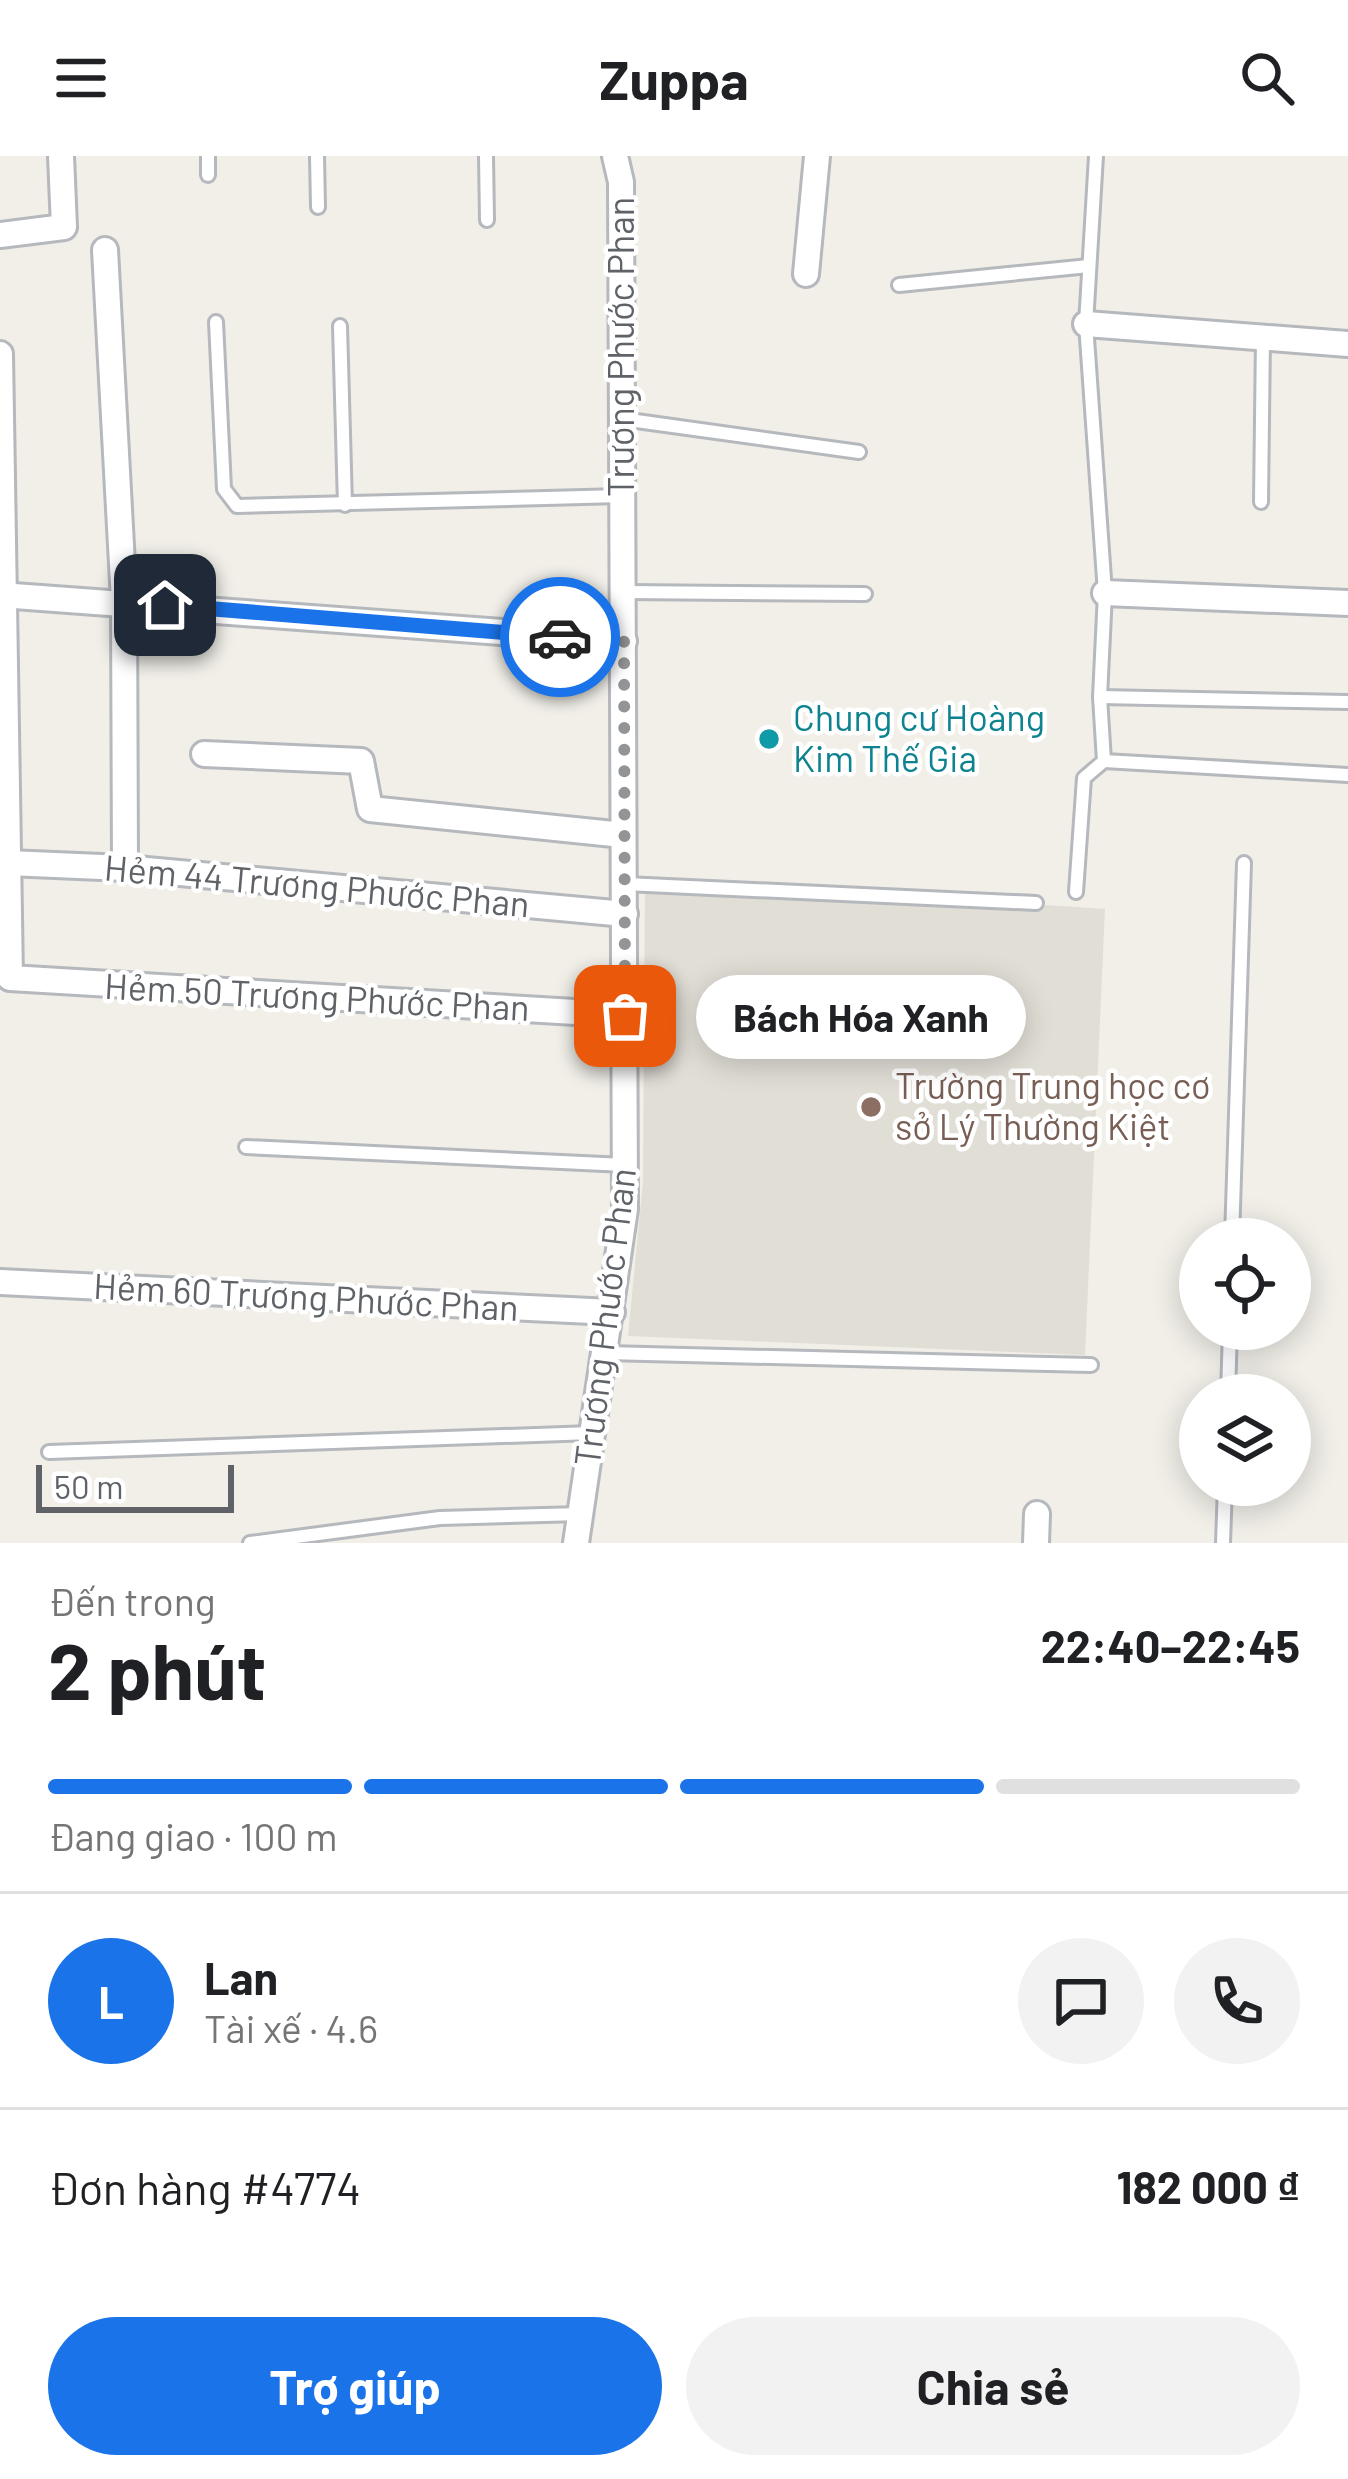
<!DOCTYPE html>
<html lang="vi">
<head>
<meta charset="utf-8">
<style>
  body { margin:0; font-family:Barlow,sans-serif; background:#f2f2f2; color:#202124; height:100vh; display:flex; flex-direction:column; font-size:45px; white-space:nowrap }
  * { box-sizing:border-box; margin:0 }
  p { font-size:39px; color:#757577 }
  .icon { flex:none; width:66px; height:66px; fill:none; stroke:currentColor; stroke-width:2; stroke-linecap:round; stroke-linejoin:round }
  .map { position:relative; height:1387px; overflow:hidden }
  .sheet { display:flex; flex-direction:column; background:#fff; flex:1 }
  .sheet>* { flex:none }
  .controls { position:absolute; left:1179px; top:1062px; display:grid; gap:24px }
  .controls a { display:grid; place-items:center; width:132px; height:132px; border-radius:50%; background:#fff; box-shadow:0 6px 30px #0003; font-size:60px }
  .scale { position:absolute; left:36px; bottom:30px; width:198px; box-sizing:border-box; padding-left:12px; border:6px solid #5f6368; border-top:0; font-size:33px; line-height:42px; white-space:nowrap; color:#5f6368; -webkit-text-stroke:9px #fff; paint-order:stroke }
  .pin { position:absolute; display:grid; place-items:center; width:102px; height:102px; color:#fff; margin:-51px; border-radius:24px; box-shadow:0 6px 18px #0006 }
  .courier { position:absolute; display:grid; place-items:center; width:120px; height:120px; margin:-60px; border:9px solid #1a73e8; border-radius:50%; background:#fff; color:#222; box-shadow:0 3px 15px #0007 }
  .bubble { position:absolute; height:84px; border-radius:42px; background:#fff; box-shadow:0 6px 30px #0003; font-size:39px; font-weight:700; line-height:84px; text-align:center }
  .headline em { font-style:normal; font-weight:700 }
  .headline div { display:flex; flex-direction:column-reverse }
  .headline { display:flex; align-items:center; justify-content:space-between; height:204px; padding:0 48px }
  h1 { font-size:78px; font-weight:700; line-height:90px }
  .bar { display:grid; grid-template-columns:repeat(4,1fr); gap:18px 12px; align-content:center; height:144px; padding:0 48px }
  .bar i { height:15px; border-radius:9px; background:#e0e0e0 }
  .bar .on { background:#1a73e8 }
  .bar p { grid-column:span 4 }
  .line { display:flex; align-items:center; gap:30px; padding:0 48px; border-top:3px solid #e0e0e0 }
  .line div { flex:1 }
  .round { display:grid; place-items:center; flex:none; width:126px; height:126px; border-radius:63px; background:#f2f2f2 }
  .primary-button { display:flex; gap:24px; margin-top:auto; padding:24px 48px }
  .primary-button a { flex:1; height:138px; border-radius:72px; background:#1a73e8; color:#fff; font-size:48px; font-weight:700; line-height:138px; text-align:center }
  .primary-button a+a { background:#f2f2f2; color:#202124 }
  header { display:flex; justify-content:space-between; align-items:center; height:156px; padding:0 48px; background:#fff; font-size:54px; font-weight:700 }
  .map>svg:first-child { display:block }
  .education { fill:#e1ded6 }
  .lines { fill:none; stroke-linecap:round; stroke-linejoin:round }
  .lane-casing { stroke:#b5b8bc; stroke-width:18 }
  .street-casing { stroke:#b5b8bc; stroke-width:30 }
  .lane { stroke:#fff; stroke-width:12 }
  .street { stroke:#fff; stroke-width:24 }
  .done { stroke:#929495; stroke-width:12; stroke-dasharray:0 21.6 }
  .route { stroke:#1a73e8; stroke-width:15 }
  .culture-dot { fill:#0f9aa8; stroke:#fff; stroke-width:4.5 }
  .education-dot { fill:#8d6e63; stroke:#fff; stroke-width:4.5 }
  .labels { text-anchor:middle; stroke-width:9; stroke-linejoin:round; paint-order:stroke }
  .street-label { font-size:36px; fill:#5f6368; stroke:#fff }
  .culture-label { font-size:36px; fill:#0d838f; stroke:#fff; text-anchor:start }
  .education-label { font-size:36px; fill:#785e54; stroke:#fff; text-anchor:start }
</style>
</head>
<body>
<header><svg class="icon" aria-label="menu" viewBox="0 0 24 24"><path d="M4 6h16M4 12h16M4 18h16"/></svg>Zuppa<svg class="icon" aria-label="search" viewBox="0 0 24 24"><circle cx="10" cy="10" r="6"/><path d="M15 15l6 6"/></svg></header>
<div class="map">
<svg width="1348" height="1387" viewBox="0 0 1348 1387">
  <rect width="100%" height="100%" fill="#f1efe8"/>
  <!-- education -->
  <polygon class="education" points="645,722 1105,753 1085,1199 628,1180 643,1026"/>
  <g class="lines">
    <defs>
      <g id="lane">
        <polyline points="208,0 208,19"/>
        <polyline points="317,0 318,51"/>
        <polyline points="486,0 487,64"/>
        <polyline points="899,129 1089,110"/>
        <polyline points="216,166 224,333 237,350 621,340"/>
        <polyline points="340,170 345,349"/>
        <polyline points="622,263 859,296"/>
        <polyline points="1261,346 1263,180"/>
        <polyline points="623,436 865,438"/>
        <polyline points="1100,541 1348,546"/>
        <polyline points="1104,605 1348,619"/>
        <polyline points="625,728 1036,747"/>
        <polyline points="1076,736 1084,622 1104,605 1100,541 1105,437 1086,168 1096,0"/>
        <polyline points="246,991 625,1009"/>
        <polyline points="1232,1083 1244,707"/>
        <polyline points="606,1197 1091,1209"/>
        <polyline points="1228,1239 1230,1173"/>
        <polyline points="49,1296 592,1277"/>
        <polyline points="250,1387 440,1362 580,1358"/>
        <polyline points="1223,1387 1225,1329"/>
      </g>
      <g id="street">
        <polyline points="0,79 64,71 61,0"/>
        <polyline points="105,94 124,445 125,712"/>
        <polyline points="806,118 817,0"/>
        <polyline points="1086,168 1348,188"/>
        <polyline points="0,198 10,822 625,859"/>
        <polyline points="1105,437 1348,447"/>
        <polyline points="0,439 624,485"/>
        <polyline points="204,598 361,605 370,653 623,679"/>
        <polyline points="8,707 125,712 625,758"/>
        <polyline points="0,1126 612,1156"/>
        <polyline points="576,1387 625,1053 621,26 615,0"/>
        <polyline points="1036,1387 1037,1358"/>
      </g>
    </defs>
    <!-- lane casing -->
    <use href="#lane" class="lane-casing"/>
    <!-- street casing -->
    <use href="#street" class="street-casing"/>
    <!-- lane -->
    <use href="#lane" class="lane"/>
    <!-- street -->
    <use href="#street" class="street"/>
  </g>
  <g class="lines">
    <!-- done -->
    <polyline class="done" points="560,481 624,485 625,860"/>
    <!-- route -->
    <polyline class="route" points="165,449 560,481"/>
  </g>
  <!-- markers -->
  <circle class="culture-dot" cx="769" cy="583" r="12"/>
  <circle class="education-dot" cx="871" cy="951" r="12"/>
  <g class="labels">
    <!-- street labels -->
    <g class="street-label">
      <text transform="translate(621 191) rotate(-90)" y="13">Trương Phước Phan</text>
      <text transform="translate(317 730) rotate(5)" y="13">Hẻm 44 Trương Phước Phan</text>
      <text transform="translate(317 841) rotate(3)" y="13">Hẻm 50 Trương Phước Phan</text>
      <text transform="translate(306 1141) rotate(3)" y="13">Hẻm 60 Trương Phước Phan</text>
      <text transform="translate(605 1161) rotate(-83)" y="13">Trương Phước Phan</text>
    </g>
    <!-- culture labels -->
    <g class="culture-label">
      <text x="793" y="575">Chung cư Hoàng<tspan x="793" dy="41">Kim Thế Gia</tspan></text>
    </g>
    <!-- education labels -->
    <g class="education-label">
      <text x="895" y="943">Trường Trung học cơ<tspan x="895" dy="41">sở Lý Thường Kiệt</tspan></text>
    </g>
  </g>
</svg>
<div class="controls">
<a><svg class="icon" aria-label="locate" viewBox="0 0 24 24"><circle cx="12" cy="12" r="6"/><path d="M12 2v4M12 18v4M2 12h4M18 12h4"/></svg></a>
<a><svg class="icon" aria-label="layers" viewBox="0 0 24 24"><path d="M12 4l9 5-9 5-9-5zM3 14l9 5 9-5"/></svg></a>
</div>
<div class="scale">50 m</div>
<div class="pin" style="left:625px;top:860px;background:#ea580c"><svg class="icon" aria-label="bag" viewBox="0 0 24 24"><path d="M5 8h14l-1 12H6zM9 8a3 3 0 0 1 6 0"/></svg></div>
<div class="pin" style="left:165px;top:449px;background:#1f2937"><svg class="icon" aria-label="home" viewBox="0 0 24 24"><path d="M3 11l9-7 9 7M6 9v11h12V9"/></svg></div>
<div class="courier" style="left:560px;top:481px"><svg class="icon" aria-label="car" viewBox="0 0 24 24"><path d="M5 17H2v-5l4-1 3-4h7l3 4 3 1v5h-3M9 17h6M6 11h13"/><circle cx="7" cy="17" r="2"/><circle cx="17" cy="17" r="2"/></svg></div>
<div class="bubble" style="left:696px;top:819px;width:330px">Bách Hóa Xanh</div>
</div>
<section class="sheet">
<div class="headline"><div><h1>2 phút</h1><p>Đến trong</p></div><em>22:40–22:45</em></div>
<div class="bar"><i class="on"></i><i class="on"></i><i class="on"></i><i></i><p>Đang giao · 100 m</p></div>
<div class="line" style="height:216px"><b class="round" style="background:#1a73e8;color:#fff">L</b><div><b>Lan</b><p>Tài xế · 4.6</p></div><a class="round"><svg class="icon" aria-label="chat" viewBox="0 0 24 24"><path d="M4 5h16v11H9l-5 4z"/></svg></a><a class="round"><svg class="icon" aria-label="phone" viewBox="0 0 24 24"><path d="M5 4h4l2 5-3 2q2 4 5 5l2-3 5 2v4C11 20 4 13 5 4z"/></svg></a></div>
<div class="line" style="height:156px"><div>Đơn hàng #4774</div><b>182 000 ₫</b></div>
<div class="primary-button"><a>Trợ giúp</a><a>Chia sẻ</a></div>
</section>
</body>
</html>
